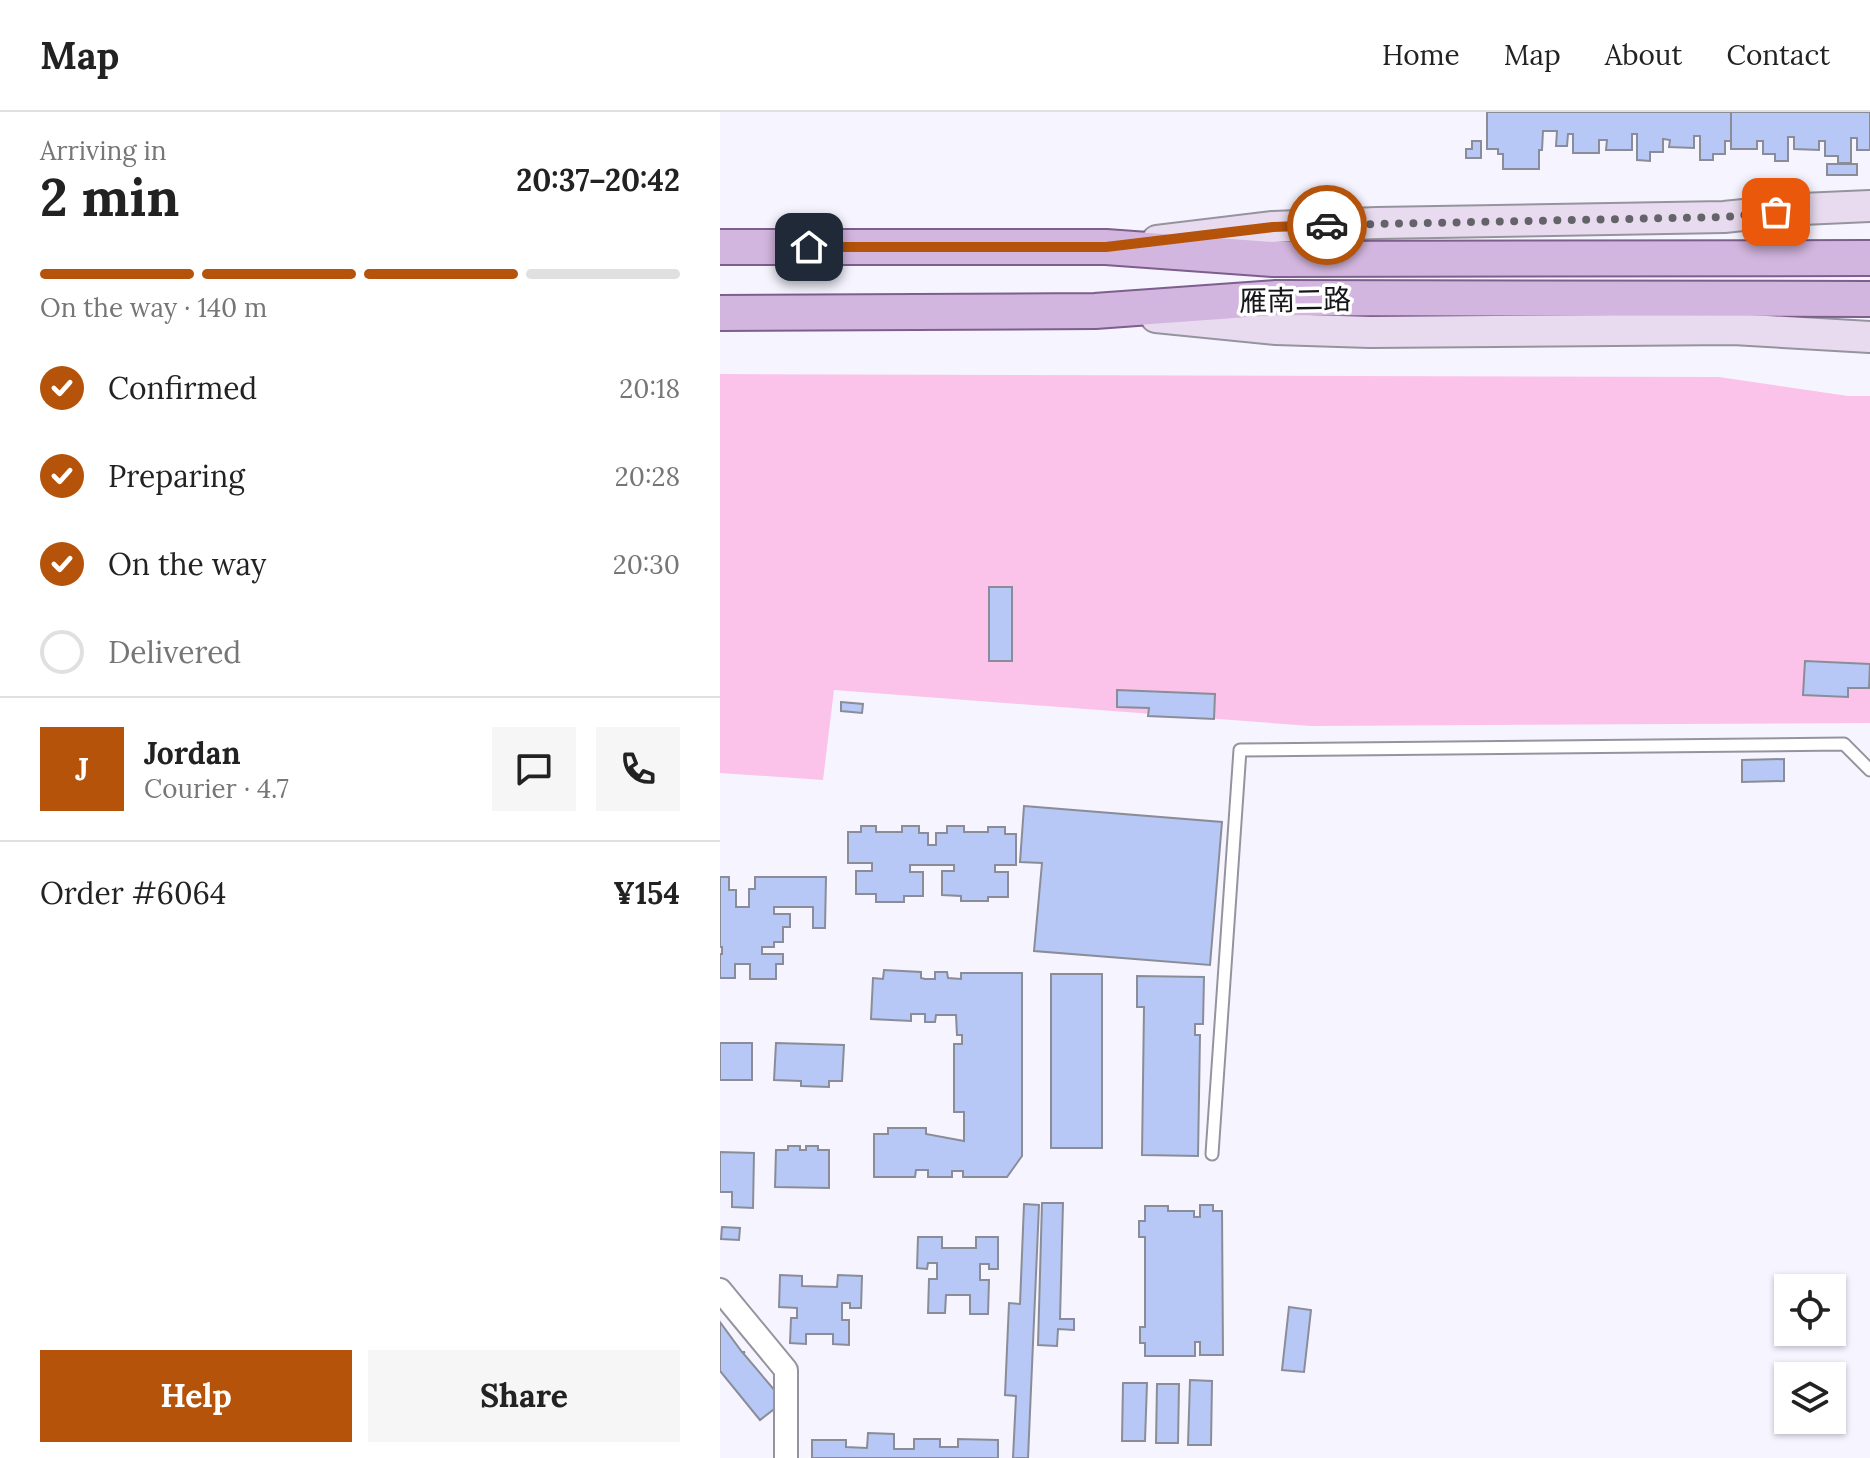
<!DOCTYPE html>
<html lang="en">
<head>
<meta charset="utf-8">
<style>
  body { margin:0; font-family:Lora,"Noto Sans SC",serif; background:#f6f6f6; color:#222; height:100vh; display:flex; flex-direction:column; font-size:30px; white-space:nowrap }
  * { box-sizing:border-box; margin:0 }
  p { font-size:26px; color:#767676 }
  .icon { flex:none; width:44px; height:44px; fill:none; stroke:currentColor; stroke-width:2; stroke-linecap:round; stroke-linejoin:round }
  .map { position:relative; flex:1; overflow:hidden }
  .drawer { display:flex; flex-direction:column; background:#fff; width:720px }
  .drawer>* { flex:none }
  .controls { position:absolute; left:1054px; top:1162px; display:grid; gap:16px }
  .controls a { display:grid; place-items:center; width:72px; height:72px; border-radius:0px; background:#fff; box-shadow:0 2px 6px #0004; font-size:40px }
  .pin { position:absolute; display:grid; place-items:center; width:68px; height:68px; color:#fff; margin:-34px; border-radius:16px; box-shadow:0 4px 12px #0006 }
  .courier { position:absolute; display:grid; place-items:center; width:80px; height:80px; margin:-40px; border:6px solid #b45309; border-radius:50%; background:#fff; color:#222; box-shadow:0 2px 10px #0007 }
  .overview em { font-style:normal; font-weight:700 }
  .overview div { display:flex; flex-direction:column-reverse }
  .overview { display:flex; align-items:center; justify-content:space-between; height:136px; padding:0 40px }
  h1 { font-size:52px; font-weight:700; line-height:60px }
  .bar { display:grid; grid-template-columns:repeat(4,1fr); gap:12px 8px; align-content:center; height:96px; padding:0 40px }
  .bar i { height:10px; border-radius:6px; background:#e0e0e0 }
  .bar .selected { background:#b45309 }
  .bar p { grid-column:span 4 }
  .line { display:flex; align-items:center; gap:20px; padding:0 40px; border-top:2px solid #e0e0e0 }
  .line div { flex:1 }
  .round { display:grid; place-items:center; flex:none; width:84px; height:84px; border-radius:0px; background:#f6f6f6 }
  ol { padding:0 40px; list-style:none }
  li { display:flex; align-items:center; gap:24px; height:88px }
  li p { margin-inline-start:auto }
  li .icon { padding:8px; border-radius:50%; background:#b45309; color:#fff; stroke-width:4 }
  li:last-child { color:#767676 }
  li i { width:44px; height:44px; border:4px solid #e0e0e0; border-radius:50% }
  .primary-button { display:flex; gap:16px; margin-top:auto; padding:16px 40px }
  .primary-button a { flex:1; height:92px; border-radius:0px; background:#b45309; color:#fff; font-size:32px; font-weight:700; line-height:92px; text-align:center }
  .primary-button a+a { background:#f6f6f6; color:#222 }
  header { display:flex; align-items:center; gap:48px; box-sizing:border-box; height:112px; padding:0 40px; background:#fff; border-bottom:2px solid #e0e0e0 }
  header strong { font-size:38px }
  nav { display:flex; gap:44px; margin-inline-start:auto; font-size:28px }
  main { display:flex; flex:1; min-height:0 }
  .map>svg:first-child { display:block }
  .green { fill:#fbc3ea }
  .building { fill:#b7c8f6; stroke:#8a8d97; stroke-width:2 }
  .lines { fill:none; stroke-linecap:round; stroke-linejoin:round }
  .lane-casing { stroke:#95949e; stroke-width:15 }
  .street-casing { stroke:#95949e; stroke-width:26 }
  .secondary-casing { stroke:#95949e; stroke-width:34 }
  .primary-casing { stroke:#7d5e8c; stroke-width:38 }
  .lane { stroke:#fff; stroke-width:11 }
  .street { stroke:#fff; stroke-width:22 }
  .secondary { stroke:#e9dbef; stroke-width:30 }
  .primary { stroke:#d3b6df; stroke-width:34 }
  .done { stroke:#64636a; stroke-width:8; stroke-dasharray:0 14.4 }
  .route { stroke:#b45309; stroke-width:10 }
  .labels { text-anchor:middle; stroke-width:7; stroke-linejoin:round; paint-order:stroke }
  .street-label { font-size:28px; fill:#161519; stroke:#fff }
</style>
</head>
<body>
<header>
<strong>Map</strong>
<nav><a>Home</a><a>Map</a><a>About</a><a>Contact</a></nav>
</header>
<main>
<section class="drawer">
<div class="overview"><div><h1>2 min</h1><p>Arriving in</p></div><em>20:37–20:42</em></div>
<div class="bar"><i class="selected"></i><i class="selected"></i><i class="selected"></i><i></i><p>On the way · 140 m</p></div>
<ol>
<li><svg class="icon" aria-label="check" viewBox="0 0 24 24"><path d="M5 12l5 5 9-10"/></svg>Confirmed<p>20:18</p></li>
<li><svg class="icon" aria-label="check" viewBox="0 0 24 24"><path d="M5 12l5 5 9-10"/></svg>Preparing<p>20:28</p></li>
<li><svg class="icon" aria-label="check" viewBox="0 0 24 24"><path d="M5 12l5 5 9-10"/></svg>On the way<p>20:30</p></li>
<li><i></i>Delivered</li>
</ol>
<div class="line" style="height:144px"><b class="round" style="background:#b45309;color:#fff">J</b><div><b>Jordan</b><p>Courier · 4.7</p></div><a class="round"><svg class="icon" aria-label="chat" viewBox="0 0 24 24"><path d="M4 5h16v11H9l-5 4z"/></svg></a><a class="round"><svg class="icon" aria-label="phone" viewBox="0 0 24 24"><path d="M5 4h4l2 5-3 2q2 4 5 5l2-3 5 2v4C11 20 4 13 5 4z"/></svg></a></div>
<div class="line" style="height:104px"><div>Order #6064</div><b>¥154</b></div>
<div class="primary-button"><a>Help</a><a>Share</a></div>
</section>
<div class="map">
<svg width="1150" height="1346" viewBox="0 0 1150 1346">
  <rect width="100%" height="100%" fill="#f5f4ff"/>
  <!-- green -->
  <polygon class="green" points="0,262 999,265 1128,284 1150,284 1150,611 591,614 114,578 103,668 0,661"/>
  <!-- building -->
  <g class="building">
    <polygon points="767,0 1011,0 1011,29 1005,29 1005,42 993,42 993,48 980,48 980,24 974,24 974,36 949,35 950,28 943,27 943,40 930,40 930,49 917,48 917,22 912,22 912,38 886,38 887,28 879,28 879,41 853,41 853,22 848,22 847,34 836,34 837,19 823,19 822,38 819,38 819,57 783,57 783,42 778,42 778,37 767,37"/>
    <polygon points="1011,0 1150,0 1150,38 1137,38 1137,26 1131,26 1131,51 1118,51 1118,44 1105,44 1105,29 1099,29 1099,38 1074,37 1074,25 1068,25 1068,49 1055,49 1055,42 1043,42 1043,29 1037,29 1037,37 1011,37"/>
    <polygon points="752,29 761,29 761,46 746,46 746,37 752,37"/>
    <rect x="1107" y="52" width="30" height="11"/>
    <rect x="269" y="475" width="23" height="74"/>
    <polygon points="1085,549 1150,552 1149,576 1128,576 1128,585 1083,583"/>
    <polygon points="397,578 495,582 494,607 428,604 429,596 397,595"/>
    <polygon points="121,590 143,592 142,601 121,599"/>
    <polygon points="1064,647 1064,669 1022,670 1022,648"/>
    <polygon points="304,694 502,710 490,853 314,839 322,751 300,750"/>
    <polygon points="141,714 156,714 156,720 182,720 182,714 199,714 199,721 208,721 208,733 216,733 216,721 227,721 227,714 244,714 244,720 268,720 268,715 285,715 285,722 296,722 296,753 275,753 275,760 288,760 288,785 268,785 268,789 241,789 241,784 222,783 222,759 234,759 234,753 190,753 190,760 203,760 203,784 184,784 184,790 156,790 156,782 136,782 136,759 152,759 152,751 128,751 128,720 141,720"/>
    <polygon points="0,765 9,765 9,778 16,778 16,795 29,795 29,777 35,777 35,765 106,765 105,816 93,816 93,795 54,795 54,802 70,802 70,815 63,815 63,830 54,830 54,835 42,835 42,842 63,842 63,852 56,852 56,867 30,867 30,852 15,852 15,866 0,866 0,842 2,842 2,835 0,835"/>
    <polygon points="164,858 201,860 201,866 205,867 215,867 215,860 227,860 228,866 241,867 241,861 302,861 302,1044 287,1065 243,1065 243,1059 232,1059 232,1065 208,1065 208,1058 196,1058 195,1065 154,1065 154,1022 168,1022 168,1016 206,1016 206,1022 244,1029 244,1000 234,1000 234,932 242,932 242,923 237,923 236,903 216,903 215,910 205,910 205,902 191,902 191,909 151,907 153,866 163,867"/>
    <rect x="331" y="862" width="51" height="174"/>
    <polygon points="417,864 484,865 483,912 475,912 475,923 480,923 478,1044 422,1043 424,895 417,895"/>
    <rect x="0" y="931" width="32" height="37"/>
    <polygon points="56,931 124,933 122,969 109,969 109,975 81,974 81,969 54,968"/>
    <polygon points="68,1034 80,1034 80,1038 86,1038 86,1034 98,1034 98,1038 109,1038 109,1076 55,1075 56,1038 68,1038"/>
    <polygon points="0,1040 34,1041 33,1096 12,1095 12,1080 0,1080"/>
    <polygon points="322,1091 343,1091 340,1207 354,1207 354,1218 338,1217 337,1234 318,1233"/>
    <polygon points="304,1092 319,1093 308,1346 293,1346 296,1284 285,1283 289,1191 300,1192"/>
    <polygon points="480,1093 493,1093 493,1099 502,1099 503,1243 480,1243 480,1230 475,1230 475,1244 425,1244 425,1231 420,1231 420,1215 425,1215 425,1125 419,1125 419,1109 425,1109 425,1094 448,1094 448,1099 474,1099 474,1105 480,1105"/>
    <polygon points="2,1115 20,1116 19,1128 1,1127"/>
    <polygon points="198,1125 222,1125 222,1136 256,1136 256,1125 278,1125 278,1157 269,1157 269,1152 260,1152 260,1168 269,1168 268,1202 250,1202 250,1183 226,1183 225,1201 208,1201 209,1167 217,1167 217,1151 208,1151 207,1157 197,1156"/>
    <polygon points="60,1163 82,1164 82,1174 117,1175 118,1163 142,1164 141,1196 130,1196 130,1191 122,1191 122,1208 129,1208 129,1233 113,1232 113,1222 86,1222 86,1232 70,1231 71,1206 77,1206 77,1196 59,1195"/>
    <polygon points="569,1195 591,1198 584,1260 562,1258"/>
    <polygon points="0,1210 22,1240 25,1240 23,1241 56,1280 58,1294 40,1308 0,1259"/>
    <polygon points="470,1268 492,1269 491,1333 468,1333"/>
    <polygon points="403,1271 427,1271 425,1329 402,1329"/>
    <polygon points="437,1272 459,1272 458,1331 436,1331"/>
    <polygon points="148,1321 174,1322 174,1337 194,1337 194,1327 220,1327 220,1335 238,1335 238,1327 278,1328 278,1346 92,1346 92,1328 126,1328 126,1335 147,1336"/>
  </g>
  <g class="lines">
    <defs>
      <polyline id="lane" points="492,1042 520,638 1124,632 1150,658"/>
      <polyline id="street" points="0,1178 66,1258 66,1346"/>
      <g id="secondary">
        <polyline points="437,129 553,115 657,111 1004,105 1082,97 1150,94"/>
        <polyline points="436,205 556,217 650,220 1013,217 1150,225"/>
      </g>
      <g id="primary">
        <polyline points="0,135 386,135 553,147 1150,146"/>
        <polyline points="0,201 375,199 556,186 1150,187"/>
      </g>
    </defs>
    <!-- lane casing -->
    <use href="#lane" class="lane-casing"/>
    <!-- street casing -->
    <use href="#street" class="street-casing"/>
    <!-- secondary casing -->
    <use href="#secondary" class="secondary-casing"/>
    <!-- primary casing -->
    <use href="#primary" class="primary-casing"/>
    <!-- lane -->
    <use href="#lane" class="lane"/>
    <!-- street -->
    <use href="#street" class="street"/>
    <!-- secondary -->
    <use href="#secondary" class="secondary"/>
    <!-- primary -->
    <use href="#primary" class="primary"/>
  </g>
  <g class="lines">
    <!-- done -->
    <polyline class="done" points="607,113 1004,105 1056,100"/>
    <!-- route -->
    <polyline class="route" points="89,135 386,135 553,115 607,113"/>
  </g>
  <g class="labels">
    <!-- street labels -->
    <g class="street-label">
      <text transform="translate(575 188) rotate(-1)" y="10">雁南二路</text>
    </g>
  </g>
</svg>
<div class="controls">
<a><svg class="icon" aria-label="locate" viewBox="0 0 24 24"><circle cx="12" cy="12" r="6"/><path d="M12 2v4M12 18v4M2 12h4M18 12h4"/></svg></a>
<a><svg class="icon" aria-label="layers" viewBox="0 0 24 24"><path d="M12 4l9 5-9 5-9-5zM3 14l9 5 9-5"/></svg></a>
</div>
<div class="pin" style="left:1056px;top:100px;background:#ea580c"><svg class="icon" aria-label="bag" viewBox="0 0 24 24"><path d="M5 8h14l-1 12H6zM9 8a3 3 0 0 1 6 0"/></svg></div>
<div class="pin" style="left:89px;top:135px;background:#1f2937"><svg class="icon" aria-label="home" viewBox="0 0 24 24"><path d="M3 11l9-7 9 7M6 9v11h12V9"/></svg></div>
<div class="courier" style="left:607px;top:113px"><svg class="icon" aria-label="car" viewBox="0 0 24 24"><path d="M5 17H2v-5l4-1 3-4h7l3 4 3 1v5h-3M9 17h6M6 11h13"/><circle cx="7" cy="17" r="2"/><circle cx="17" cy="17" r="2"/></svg></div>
</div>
</main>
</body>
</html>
